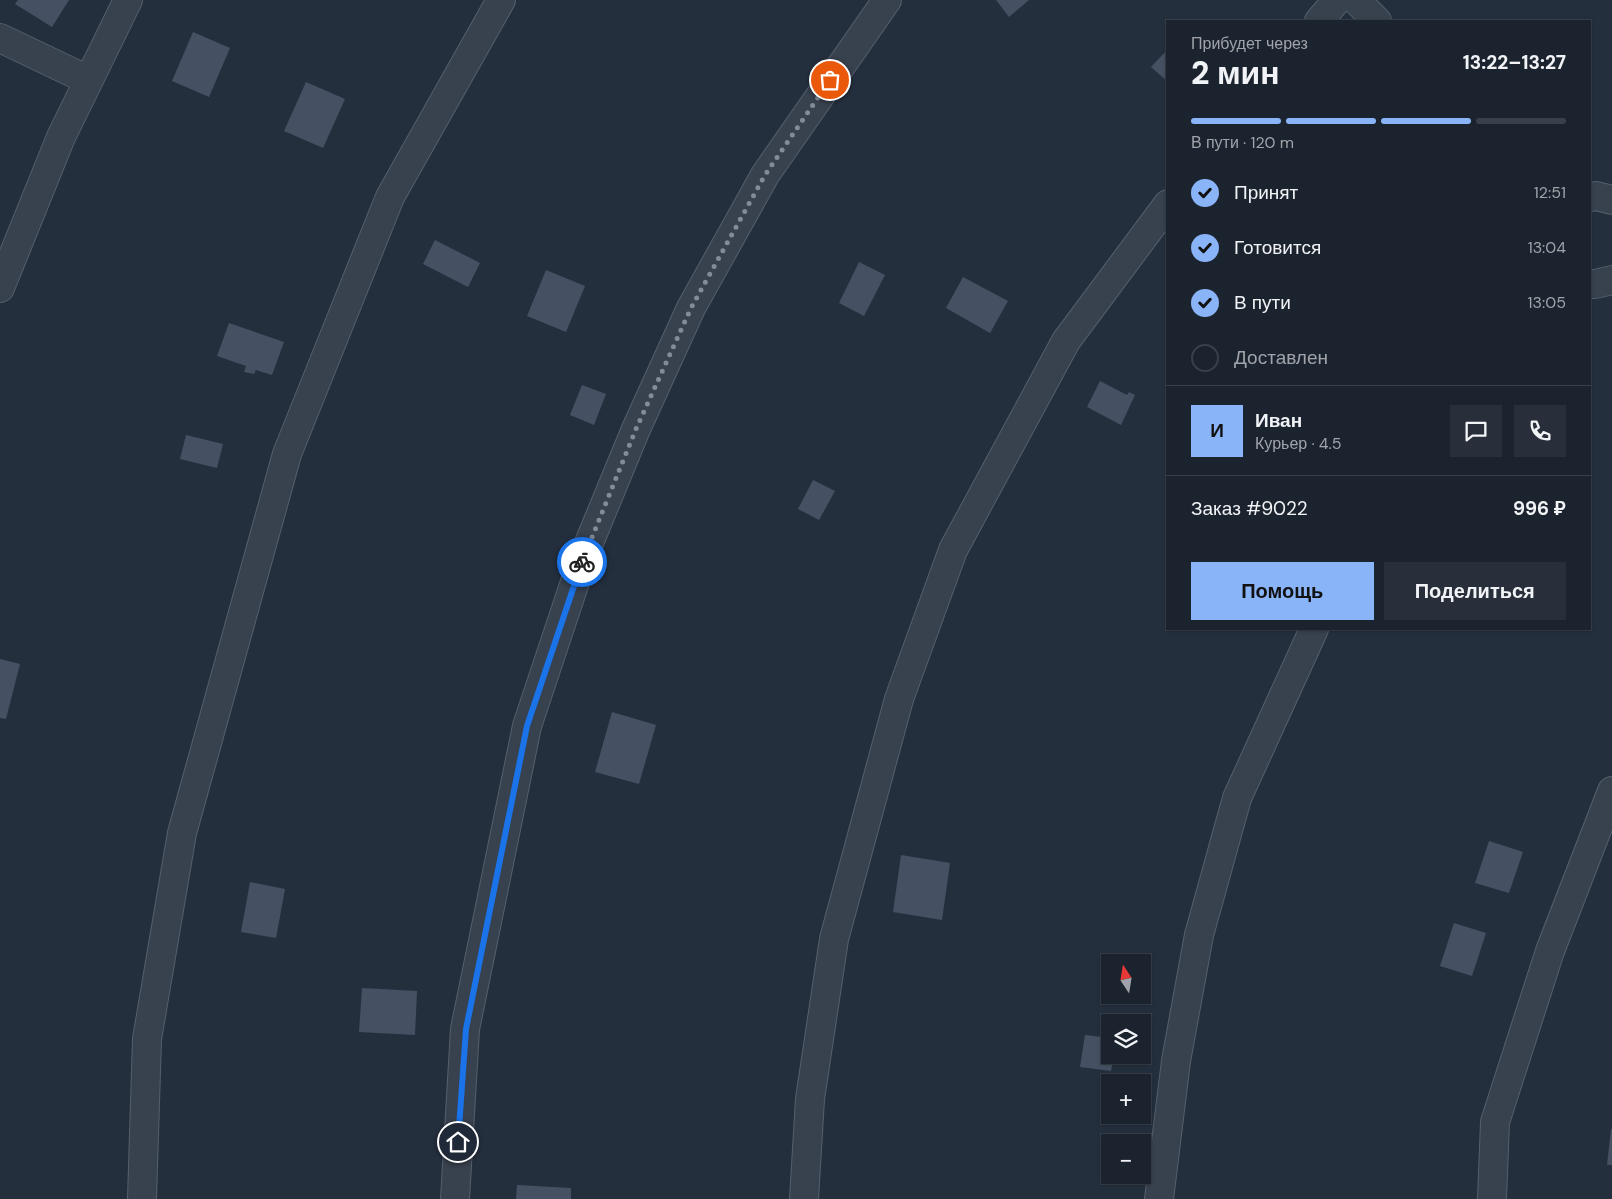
<!DOCTYPE html>
<html lang="ru">
<head>
<meta charset="utf-8">
<style>
  body { margin:0; font-family:"DM Sans",sans-serif; background:#282f3a; color:#f1f3f6; height:100vh; display:flex; flex-direction:column; font-size:19px; white-space:nowrap }
  * { box-sizing:border-box; margin:0 }
  p { font-size:16px; color:#a0a4aa }
  .icon { flex:none; width:28px; height:28px; fill:none; stroke:currentColor; stroke-width:2; stroke-linecap:round; stroke-linejoin:round }
  .map { position:relative; flex:1; overflow:hidden }
  .panel { position:absolute; left:1166px; top:20px; width:425px; height:610px; display:flex; flex-direction:column; background:#1b232e; border-radius:0px; box-shadow:0 1px 4px #0004,0 0 0 1px #39404a }
  .panel>* { flex:none }
  .needle { width:32px; rotate:348deg }
  .fabs { position:absolute; left:1101px; top:954px; display:grid; gap:10px }
  .fabs a { display:grid; place-items:center; width:50px; height:50px; border-radius:0px; background:#1b232e; box-shadow:0 1px 4px #0004,0 0 0 1px #39404a; font-size:25px }
  .pin { position:absolute; display:grid; place-items:center; width:42px; height:42px; color:#fff; margin:-21px; border:2px solid #fff; border-radius:50%; box-shadow:0 1px 5px #0007 }
  .courier { position:absolute; display:grid; place-items:center; width:50px; height:50px; margin:-25px; border:4px solid #1a73e8; border-radius:50%; background:#fff; color:#222; box-shadow:0 1px 6px #0007 }
  .head em { font-style:normal; font-weight:800 }
  .head div { display:flex; flex-direction:column-reverse }
  .head { display:flex; align-items:center; justify-content:space-between; height:85px; padding:0 25px }
  h1 { font-size:32px; font-weight:800; line-height:38px }
  .bar { display:grid; grid-template-columns:repeat(4,1fr); gap:8px 5px; align-content:center; height:60px; padding:0 25px }
  .bar i { height:6px; border-radius:4px; background:#39404a }
  .bar .selected { background:#8ab4f8 }
  .bar p { grid-column:span 4 }
  .line { display:flex; align-items:center; gap:12px; padding:0 25px; border-top:1px solid #39404a }
  .line div { flex:1 }
  .round { display:grid; place-items:center; flex:none; width:52px; height:52px; border-radius:0px; background:#282f3a }
  ol { padding:0 25px; list-style:none }
  li { display:flex; align-items:center; gap:15px; height:55px }
  li p { margin-inline-start:auto }
  li .icon { padding:5px; border-radius:50%; background:#8ab4f8; color:#111; stroke-width:4 }
  li:last-child { color:#a0a4aa }
  li i { width:28px; height:28px; border:2px solid #39404a; border-radius:50% }
  .primary-button { display:flex; gap:10px; margin-top:auto; padding:10px 25px }
  .primary-button a { flex:1; height:58px; border-radius:0px; background:#8ab4f8; color:#111; font-size:20px; font-weight:800; line-height:58px; text-align:center }
  .primary-button a+a { background:#282f3a; color:#f1f3f6 }
  .map>svg:first-child { display:block }
  .building { fill:#455162 }
  .lines { fill:none; stroke-linecap:round; stroke-linejoin:round }
  .minor-casing { stroke:#565f6c; stroke-width:30 }
  .minor { stroke:#38414e; stroke-width:28 }
  .done { stroke:#828b98; stroke-width:5; stroke-dasharray:0 9 }
  .route { stroke:#1a73e8; stroke-width:6 }
</style>
</head>
<body>
<div class="map">
<svg width="1612" height="1199" viewBox="0 0 1612 1199">
  <rect width="100%" height="100%" fill="#242f3e"/>
  <!-- building -->
  <g class="building">
    <polygon points="18,0 69,0 52,27 15,4"/>
    <polygon points="996,0 1029,0 1009,17"/>
    <polygon points="193,32 230,48 209,97 172,81"/>
    <polygon points="1168,49 1168,82 1151,67"/>
    <polygon points="306,82 345,99 323,148 284,131"/>
    <polygon points="435,240 480,263 468,287 423,264"/>
    <polygon points="859,262 885,275 864,316 839,303"/>
    <polygon points="546,270 585,286 566,332 527,316"/>
    <polygon points="963,277 1008,301 990,333 946,308"/>
    <polygon points="229,323 284,342 272,375 256,370 254,374 244,372 246,366 217,356"/>
    <polygon points="1100,381 1127,395 1129,392 1135,395 1121,425 1087,407"/>
    <polygon points="582,385 606,394 594,425 570,415"/>
    <polygon points="186,435 223,444 217,468 180,459"/>
    <polygon points="813,480 835,491 819,520 798,509"/>
    <polygon points="0,659 20,664 6,719 0,718"/>
    <polygon points="612,712 656,725 639,784 595,772"/>
    <polygon points="1489,841 1523,852 1509,893 1475,883"/>
    <polygon points="901,855 950,863 942,920 893,912"/>
    <polygon points="250,882 285,889 276,938 241,932"/>
    <polygon points="1454,923 1486,933 1472,976 1440,966"/>
    <polygon points="362,988 417,991 415,1035 359,1032"/>
    <polygon points="1085,1035 1110,1038 1110,1055 1114,1055 1111,1071 1080,1067"/>
    <polygon points="1611,1129 1612,1129 1612,1165 1607,1165"/>
    <polygon points="517,1185 571,1188 571,1199 516,1199"/>
  </g>
  <g class="lines">
    <defs>
      <g id="minor">
        <polyline points="1356,0 1377,21"/>
        <polyline points="1319,21 1337,0"/>
        <polyline points="0,38 88,80"/>
        <polyline points="1590,197 1596,196 1612,200"/>
        <polyline points="1590,284 1595,284 1612,280"/>
        <polyline points="0,288 61,137 128,0"/>
        <polyline points="142,1199 147,1039 182,833 287,454 390,197 501,0"/>
        <polyline points="455,1199 465,1029 527,726 584,555 636,429 691,308 765,175 887,0"/>
        <polyline points="804,1199 810,1099 834,939 899,699 953,550 1066,341 1168,204"/>
        <polyline points="1159,1199 1176,1061 1199,935 1237,798 1314,629"/>
        <polyline points="1492,1199 1495,1122 1550,951 1612,791"/>
      </g>
    </defs>
    <!-- minor casing -->
    <use href="#minor" class="minor-casing"/>
    <!-- minor -->
    <use href="#minor" class="minor"/>
  </g>
  <g class="lines">
    <!-- done -->
    <polyline class="done" points="582,562 636,429 691,308 765,175 830,80"/>
    <!-- route -->
    <polyline class="route" points="458,1142 466,1029 527,726 582,562"/>
  </g>
</svg>
<div class="fabs">
<a><svg class="needle" viewBox="-14 -14 28 28"><path d="M0-13l5 13h-10z" fill="#e53935"/><path d="M0 13l5-13h-10z" fill="#a0a4aa"/></svg></a>
<a><svg class="icon" aria-label="layers" viewBox="0 0 24 24"><path d="M12 4l9 5-9 5-9-5zM3 14l9 5 9-5"/></svg></a>
<a>+</a>
<a>−</a>
</div>
<div class="pin" style="left:830px;top:80px;background:#ea580c"><svg class="icon" aria-label="bag" viewBox="0 0 24 24"><path d="M5 8h14l-1 12H6zM9 8a3 3 0 0 1 6 0"/></svg></div>
<div class="pin" style="left:458px;top:1142px;background:#1f2937"><svg class="icon" aria-label="home" viewBox="0 0 24 24"><path d="M3 11l9-7 9 7M6 9v11h12V9"/></svg></div>
<div class="courier" style="left:582px;top:562px"><svg class="icon" aria-label="bike" viewBox="0 0 24 24"><circle cx="6" cy="16" r="4"/><circle cx="18" cy="16" r="4"/><path d="M6 16l4-8h5l3 8M10 8l3 8H6M13 5h3"/></svg></div>
<section class="panel">
<div class="head"><div><h1>2 мин</h1><p>Прибудет через</p></div><em>13:22–13:27</em></div>
<div class="bar"><i class="selected"></i><i class="selected"></i><i class="selected"></i><i></i><p>В пути · 120 m</p></div>
<ol>
<li><svg class="icon" aria-label="check" viewBox="0 0 24 24"><path d="M5 12l5 5 9-10"/></svg>Принят<p>12:51</p></li>
<li><svg class="icon" aria-label="check" viewBox="0 0 24 24"><path d="M5 12l5 5 9-10"/></svg>Готовится<p>13:04</p></li>
<li><svg class="icon" aria-label="check" viewBox="0 0 24 24"><path d="M5 12l5 5 9-10"/></svg>В пути<p>13:05</p></li>
<li><i></i>Доставлен</li>
</ol>
<div class="line" style="height:90px"><b class="round" style="background:#8ab4f8;color:#111">И</b><div><b>Иван</b><p>Курьер · 4.5</p></div><a class="round"><svg class="icon" aria-label="chat" viewBox="0 0 24 24"><path d="M4 5h16v11H9l-5 4z"/></svg></a><a class="round"><svg class="icon" aria-label="phone" viewBox="0 0 24 24"><path d="M5 4h4l2 5-3 2q2 4 5 5l2-3 5 2v4C11 20 4 13 5 4z"/></svg></a></div>
<div class="line" style="height:65px"><div>Заказ #9022</div><b>996 ₽</b></div>
<div class="primary-button"><a>Помощь</a><a>Поделиться</a></div>
</section>
</div>
</body>
</html>
